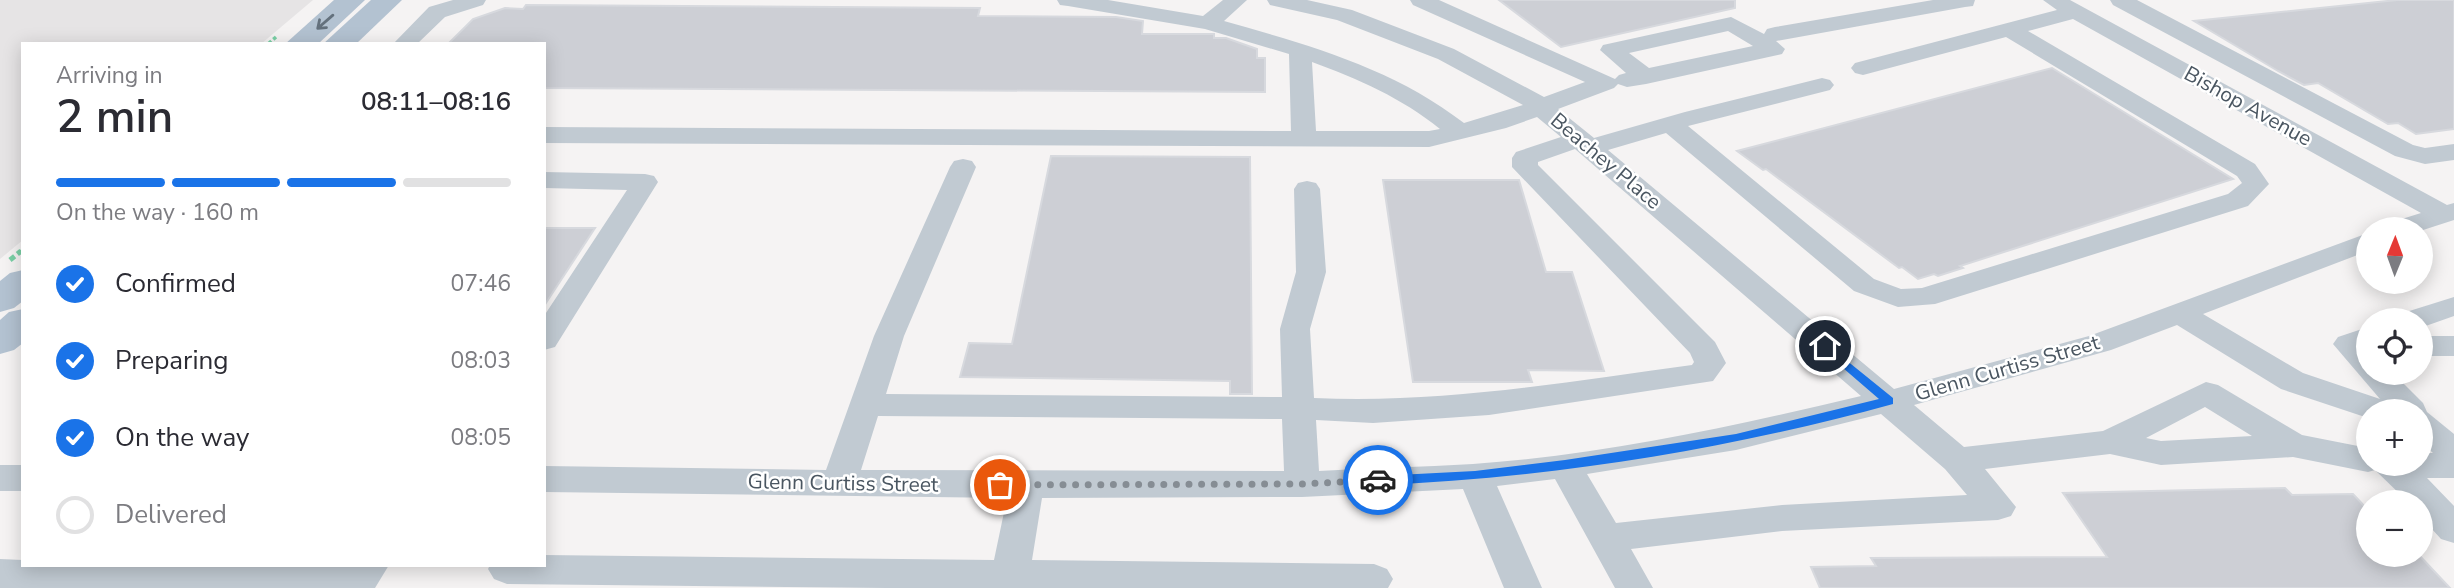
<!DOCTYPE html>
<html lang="en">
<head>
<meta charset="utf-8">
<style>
  body { margin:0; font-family:"Nunito Sans",sans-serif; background:#f7f7f7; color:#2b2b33; height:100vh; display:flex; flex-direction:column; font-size:26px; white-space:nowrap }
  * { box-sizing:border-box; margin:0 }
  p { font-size:23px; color:#7c7c81 }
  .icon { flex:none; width:38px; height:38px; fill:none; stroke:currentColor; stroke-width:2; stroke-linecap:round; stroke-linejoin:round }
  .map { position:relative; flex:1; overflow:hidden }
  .side { position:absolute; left:21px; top:42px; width:525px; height:525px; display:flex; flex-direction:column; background:#fff; border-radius:0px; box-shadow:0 4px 18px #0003 }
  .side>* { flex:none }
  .needle { width:46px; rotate:1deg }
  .controls { position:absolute; left:2356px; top:217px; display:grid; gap:14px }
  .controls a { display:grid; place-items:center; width:77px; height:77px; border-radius:50%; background:#fff; box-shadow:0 4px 18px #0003; font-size:35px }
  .pin { position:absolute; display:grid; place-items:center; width:60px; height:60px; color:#fff; margin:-30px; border:4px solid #fff; border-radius:50%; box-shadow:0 2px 7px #0007 }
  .courier { position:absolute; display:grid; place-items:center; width:70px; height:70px; margin:-35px; border:5px solid #1a73e8; border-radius:50%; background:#fff; color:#222; box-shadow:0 2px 9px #0007 }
  .headline em { font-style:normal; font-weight:600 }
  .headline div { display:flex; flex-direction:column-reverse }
  .headline { display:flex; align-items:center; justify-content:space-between; height:119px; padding:0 35px }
  h1 { font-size:46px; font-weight:600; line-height:52px }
  .bar { display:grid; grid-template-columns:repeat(4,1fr); gap:10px 7px; align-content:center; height:84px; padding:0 35px }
  .bar i { height:9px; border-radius:5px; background:#e1e1e2 }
  .bar .current { background:#1a73e8 }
  .bar p { grid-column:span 4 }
  ol { padding:0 35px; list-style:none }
  li { display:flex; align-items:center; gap:21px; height:77px }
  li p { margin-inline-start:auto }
  li .icon { padding:7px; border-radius:50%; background:#1a73e8; color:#fff; stroke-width:4 }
  li:last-child { color:#7c7c81 }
  li i { width:38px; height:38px; border:4px solid #e1e1e2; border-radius:50% }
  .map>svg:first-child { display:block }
  .education { fill:#e6e4e5 }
  .building { fill:#cdcfd5; stroke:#d7d9de; stroke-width:2 }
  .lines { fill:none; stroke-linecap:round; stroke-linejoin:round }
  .path-far1 { stroke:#7ad0a6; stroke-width:3.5; stroke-dasharray:4.5 2.5; stroke-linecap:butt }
  .path { stroke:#7ad0a6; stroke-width:5; stroke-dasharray:6 3.5; stroke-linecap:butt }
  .minor { fill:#c1cad2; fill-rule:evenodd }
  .major { fill:#b3c2d1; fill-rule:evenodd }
  .oneway { stroke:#64717d }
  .route { fill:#1a73e8 }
  .done { stroke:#868d94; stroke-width:7; stroke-dasharray:0 12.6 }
  .labels { text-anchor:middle; stroke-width:5; stroke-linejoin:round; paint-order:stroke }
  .street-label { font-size:21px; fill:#4a5661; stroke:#fff }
</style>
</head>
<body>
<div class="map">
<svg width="2454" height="588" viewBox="0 0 2454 588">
  <rect width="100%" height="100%" fill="#f5f3f3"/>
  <!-- education -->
  <polygon class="education" points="0,0 313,0 261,44 23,44 23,240 0,259"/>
  <!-- building -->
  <g class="building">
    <polygon points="1499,0 1735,0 1735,8 1561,47"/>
    <polygon points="2397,0 2454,0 2454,129 2416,134 2398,123 2388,124 2318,83 2304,85 2278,71 2194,21"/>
    <polygon points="526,5 980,8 978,16 1116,17 1143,21 1142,34 1214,34 1214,38 1226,38 1257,49 1257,58 1265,58 1265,92 544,88 544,44 448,44 473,19 505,8 523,9"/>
    <polygon points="2052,68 2233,179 1960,266 1963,268 1938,276 1934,274 1918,279 1902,267 1899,268 1766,169 1763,170 1737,151"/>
    <polygon points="1051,156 1250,157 1252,394 1230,394 1230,381 960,377 969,343 1012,344"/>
    <polygon points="1383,180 1519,180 1546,272 1572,272 1604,371 1528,370 1532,382 1413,382"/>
    <polygon points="544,228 595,228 544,306"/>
    <polygon points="2285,488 2292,495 2353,494 2368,510 2368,555 2419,555 2450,588 1820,588 1811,567 1876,566 1871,558 2107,557 2063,493"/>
  </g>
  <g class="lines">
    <!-- path-far1 -->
    <g class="path-far1">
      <polyline points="268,44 276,37"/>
      <polyline points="19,253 23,250"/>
    </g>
    <!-- path -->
    <polyline class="path" points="10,260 21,251"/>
    <!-- minor -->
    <g class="minor">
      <polygon points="453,0 486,0 483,5 445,17 417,44 393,44 429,7"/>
      <path d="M1057 0H1108L1203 16 1223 0H1247L1224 21C1309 45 1393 68 1464 123L1523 105 1438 59 1337 20 1270 5 1267 0H1307L1352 10 1454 49 1544 97 1585 82 1413 5 1410 0H1439L1615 79 1619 75 1626 73 1600 50 1603 45 1731 17 1764 34 1767 29 1775 27 1933 0H1975L1973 6 1965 7 1776 41 1785 49 1782 54 1646 84 1627 87 1618 84 1614 88 1558 109 1594 138 1685 112 1822 78 1830 80 1834 85 1830 90 1688 126 1874 279 1901 289 1922 288 2228 194 2242 183 2237 176 2006 37 1863 75 1855 73 1851 68 1855 63 2057 10 2043 0H2070L2447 205 2454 203V220L2420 231 2385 229 2389 223 2421 213 2073 19 2028 31 2255 164 2269 184 2248 206 1935 304 1898 307 1854 291 1666 133 1608 150 1894 389 2089 336 2368 233V251L2203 314 2303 373 2380 399 2333 344 2338 337 2368 327V373H2393L2423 403 2427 412 2454 434V478H2427L2454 506V543L2441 539 2420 516V502H2408L2375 470 2368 472 2293 457 2161 465 2110 454 1985 469 2016 507 2011 516 1998 520 1782 531 1631 549 1653 588H1615L1555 479 1497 486 1542 588H1504L1463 489 1302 497 1042 498 1032 560 1374 564 1387 569 1393 579 1388 588H886L507 584 494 579 488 569 490 565H544V555L994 560 1007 498 544 492V466L826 470 874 336 950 167 954 161 963 159 972 161 976 167 904 336 886 394 1282 397 1280 329 1296 272 1294 189 1298 183 1307 181 1316 183 1320 189 1326 272 1310 329 1314 398C1441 404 1567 382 1692 365L1694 362 1690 353 1512 167V158L1516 152 1561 137 1537 117 1506 128 1429 147 544 143V127L1291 131 1289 54 1205 29 1068 6 1060 5ZM1728 31 1753 46 1649 68 1629 53ZM1312 62C1358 79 1402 98 1440 129L1429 131H1316ZM1575 149 1861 396C1735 426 1603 455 1473 464 1422 467 1370 468 1319 471L1316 420 1373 423 1489 415 1713 381 1726 363 1715 342 1538 165V162ZM2177 325 2281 389 2368 418V411H2420V441L2433 453H2420V464H2368V448L2302 435 2218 385 2206 382 2103 431 1964 447 1914 405 2111 350ZM2205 407 2252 436 2161 441 2146 438ZM1881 414 1945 469 1967 495 1782 505 1616 523 1587 474 1736 450ZM878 416 1282 419 1284 471 861 470Z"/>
      <polygon points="2110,0 2137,0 2413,145 2425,148 2454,144 2454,160 2425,164 2395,156 2113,5"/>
      <polygon points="544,172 645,174 654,176 658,182 555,347 544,350 544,316 627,190 544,188"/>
      <polygon points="2454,297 2454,316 2420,328 2420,320 2399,320 2403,313"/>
      <rect x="2420" y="336" width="34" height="20"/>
      <rect x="0" y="465" width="23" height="26"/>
      <polygon points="0,559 23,560 23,565 389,565 375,588 0,588"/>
    </g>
    <!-- major -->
    <g class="major">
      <polygon points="334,0 365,0 318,44 285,44"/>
      <polygon points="371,0 402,0 356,44 323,44"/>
      <polygon points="23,270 23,301 14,308 0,312 0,281 10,273"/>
      <polygon points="23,309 23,343 14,350 0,354 0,320 9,312"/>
    </g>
  </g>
  <!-- one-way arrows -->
  <defs><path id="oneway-shaft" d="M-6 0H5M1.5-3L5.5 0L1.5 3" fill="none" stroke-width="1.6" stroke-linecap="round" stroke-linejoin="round" transform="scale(1.75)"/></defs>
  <use class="oneway" href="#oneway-shaft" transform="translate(325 22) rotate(139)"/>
  <!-- route -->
  <path class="route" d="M1825 343 1893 398V404C1725 450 1552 478 1378 485L1371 480 1378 476 1475 471 1565 460 1736 434 1879 399 1821 349V344Z"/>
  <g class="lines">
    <!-- done -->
    <polyline class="done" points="1000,485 1302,484 1378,480"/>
  </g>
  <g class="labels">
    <!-- street labels -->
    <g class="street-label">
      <text transform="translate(2248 106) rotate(29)" y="7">Bishop Avenue</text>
      <text transform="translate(1606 161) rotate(40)" y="7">Beachey Place</text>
      <text transform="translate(2007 368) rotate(-16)" y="7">Glenn Curtiss Street</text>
      <text transform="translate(843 483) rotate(1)" y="7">Glenn Curtiss Street</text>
    </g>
  </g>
</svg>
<div class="controls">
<a><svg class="needle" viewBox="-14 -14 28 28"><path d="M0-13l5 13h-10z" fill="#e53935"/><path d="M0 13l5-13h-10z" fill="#7c7c81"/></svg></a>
<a><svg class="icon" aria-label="locate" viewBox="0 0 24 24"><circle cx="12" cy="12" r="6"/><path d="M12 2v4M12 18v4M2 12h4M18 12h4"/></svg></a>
<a>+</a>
<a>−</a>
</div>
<div class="pin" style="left:1000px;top:485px;background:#ea580c"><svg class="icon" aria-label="bag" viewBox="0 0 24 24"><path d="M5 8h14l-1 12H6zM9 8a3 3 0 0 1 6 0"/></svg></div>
<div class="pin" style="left:1825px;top:346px;background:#1f2937"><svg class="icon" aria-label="home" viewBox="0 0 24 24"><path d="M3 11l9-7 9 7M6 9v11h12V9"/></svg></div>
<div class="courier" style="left:1378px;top:480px"><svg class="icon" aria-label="car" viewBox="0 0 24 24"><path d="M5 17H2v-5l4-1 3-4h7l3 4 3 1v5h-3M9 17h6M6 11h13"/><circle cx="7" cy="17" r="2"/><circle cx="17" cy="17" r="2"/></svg></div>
<section class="side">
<div class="headline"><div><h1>2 min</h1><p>Arriving in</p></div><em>08:11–08:16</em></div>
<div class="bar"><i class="current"></i><i class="current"></i><i class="current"></i><i></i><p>On the way · 160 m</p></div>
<ol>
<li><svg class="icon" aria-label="check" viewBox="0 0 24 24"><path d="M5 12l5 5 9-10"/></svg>Confirmed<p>07:46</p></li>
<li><svg class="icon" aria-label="check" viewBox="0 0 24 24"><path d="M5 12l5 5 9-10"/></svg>Preparing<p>08:03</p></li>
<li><svg class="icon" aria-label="check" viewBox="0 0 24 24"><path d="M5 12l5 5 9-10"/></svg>On the way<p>08:05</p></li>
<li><i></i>Delivered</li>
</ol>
</section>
</div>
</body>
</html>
